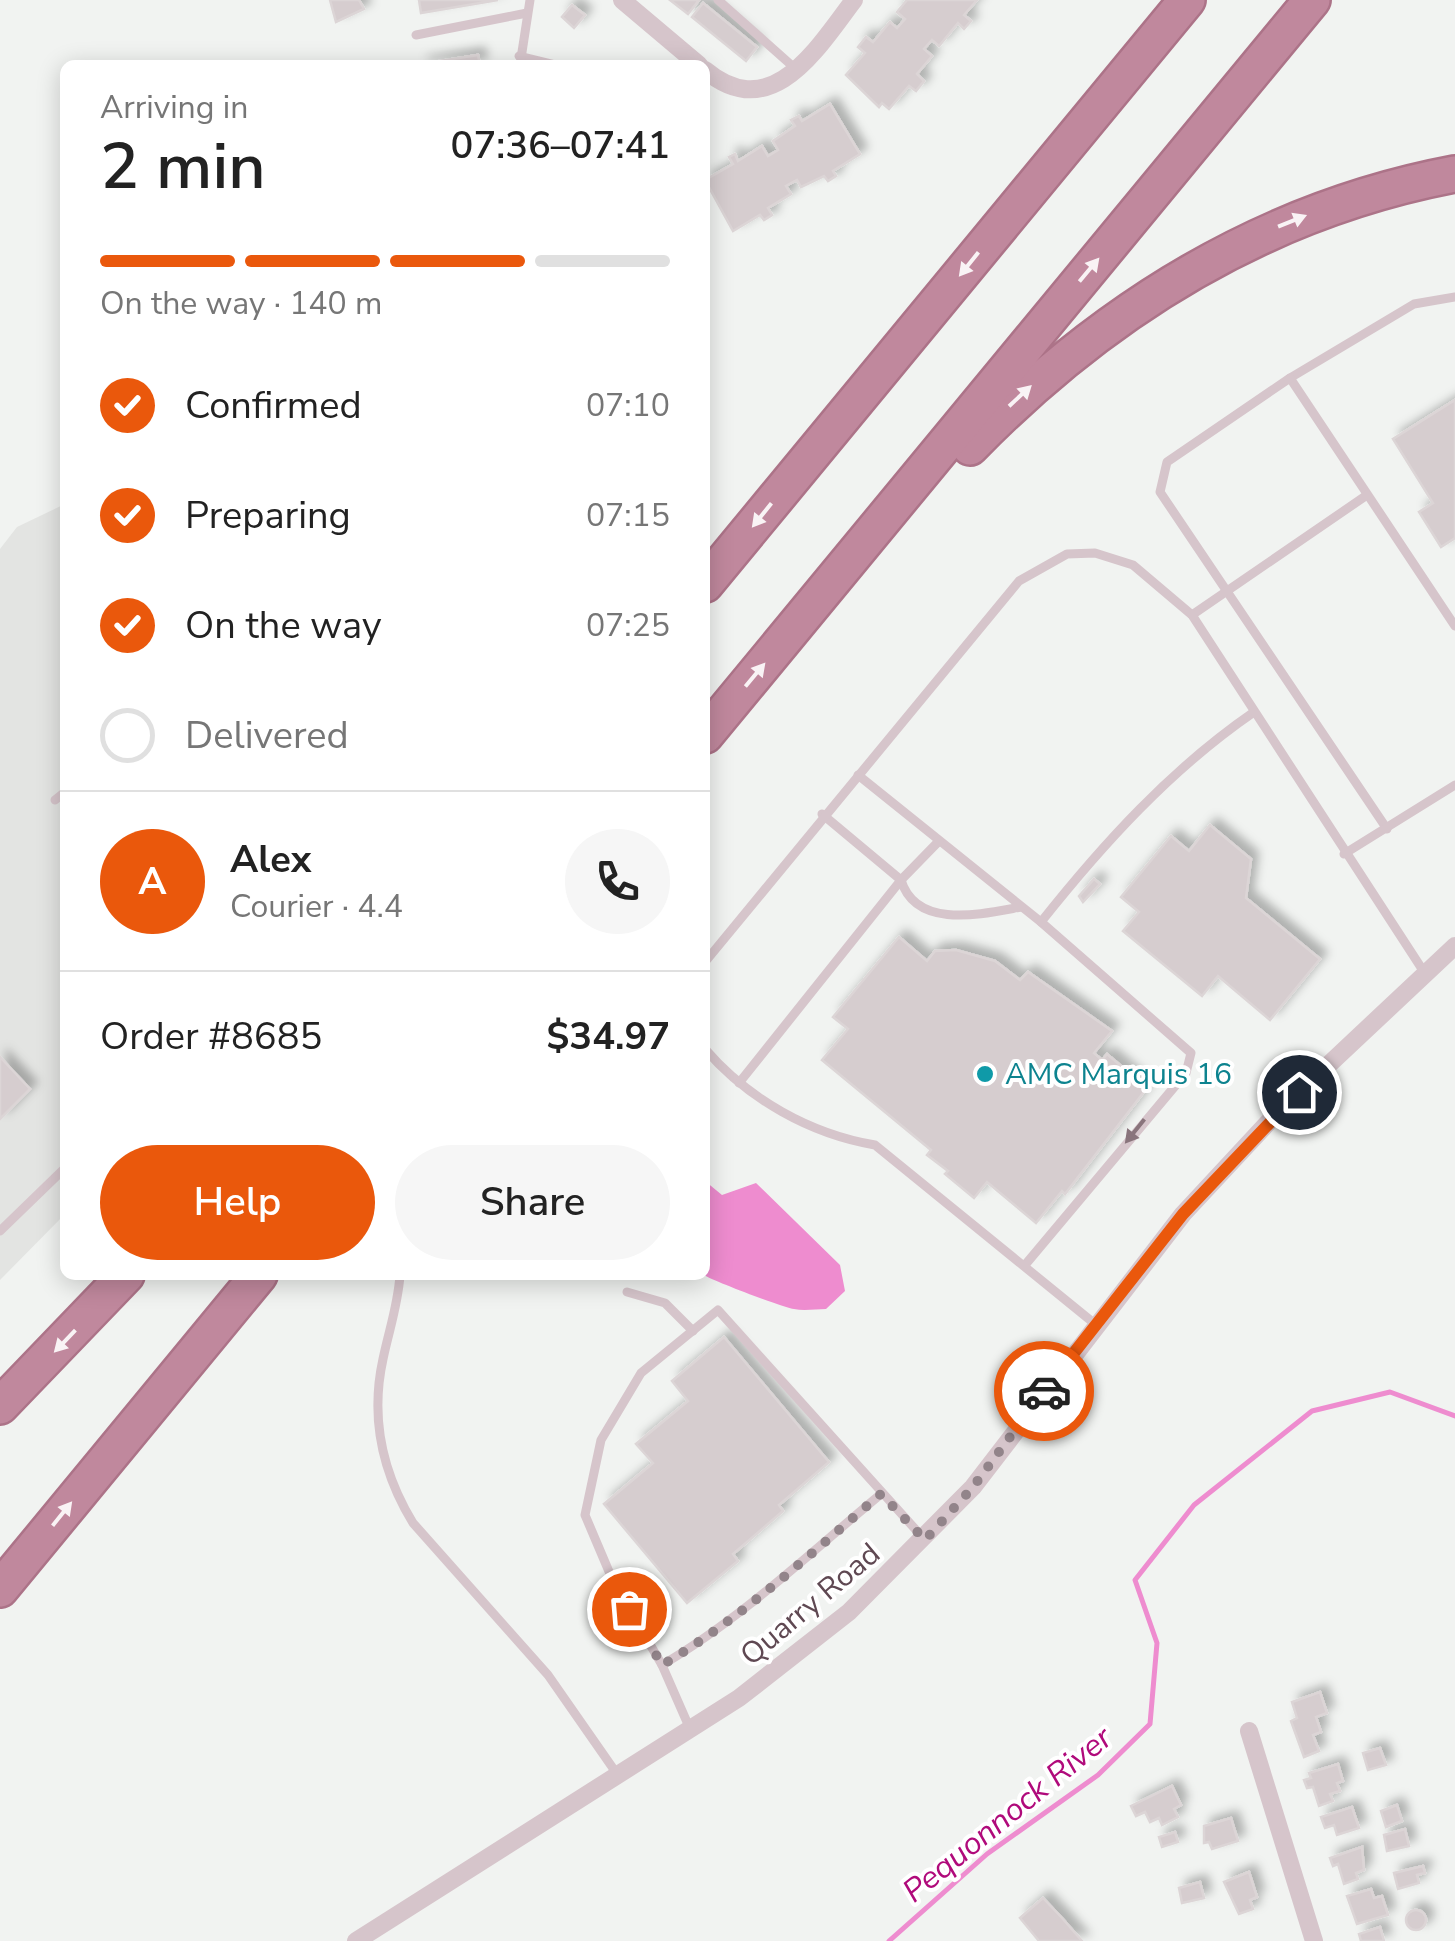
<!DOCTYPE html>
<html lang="en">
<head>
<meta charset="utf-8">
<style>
  body { margin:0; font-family:"Nunito Sans",sans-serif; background:#f6f6f6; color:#222; height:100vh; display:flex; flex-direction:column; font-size:38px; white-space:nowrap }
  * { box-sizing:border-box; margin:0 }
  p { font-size:32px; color:#767676 }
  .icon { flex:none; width:55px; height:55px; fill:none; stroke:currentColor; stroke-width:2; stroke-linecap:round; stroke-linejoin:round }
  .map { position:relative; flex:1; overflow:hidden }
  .details { position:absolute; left:60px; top:60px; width:650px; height:1220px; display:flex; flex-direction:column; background:#fff; border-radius:15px; box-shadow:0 5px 25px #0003 }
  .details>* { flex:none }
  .pin { position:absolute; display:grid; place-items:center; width:85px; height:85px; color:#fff; margin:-42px; border:5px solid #fff; border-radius:50%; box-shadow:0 2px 10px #0007 }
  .courier { position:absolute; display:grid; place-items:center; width:100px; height:100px; margin:-50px; border:8px solid #ea580c; border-radius:50%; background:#fff; color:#222; box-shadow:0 2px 12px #0007 }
  .head em { font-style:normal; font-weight:600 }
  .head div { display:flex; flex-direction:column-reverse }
  .head { display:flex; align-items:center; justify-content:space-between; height:170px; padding:0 40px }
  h1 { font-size:65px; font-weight:600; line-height:75px }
  .bar { display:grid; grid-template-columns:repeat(4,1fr); gap:15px 10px; align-content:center; height:120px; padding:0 40px }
  .bar i { height:12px; border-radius:8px; background:#e0e0e0 }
  .bar .on { background:#ea580c }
  .bar p { grid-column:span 4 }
  .line { display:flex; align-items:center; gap:25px; padding:0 40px; border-top:2px solid #e0e0e0 }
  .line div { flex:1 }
  .round { display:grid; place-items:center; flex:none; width:105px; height:105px; border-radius:52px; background:#f6f6f6 }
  ol { padding:0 40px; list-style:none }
  li { display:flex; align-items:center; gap:30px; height:110px }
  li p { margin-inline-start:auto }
  li .icon { padding:10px; border-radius:50%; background:#ea580c; color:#fff; stroke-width:4 }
  li:last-child { color:#767676 }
  li i { width:55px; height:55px; border:5px solid #e0e0e0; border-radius:50% }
  .cta { display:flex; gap:20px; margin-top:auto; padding:20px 40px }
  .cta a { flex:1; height:115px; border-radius:60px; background:#ea580c; color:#fff; font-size:40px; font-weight:600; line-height:115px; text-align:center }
  .cta a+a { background:#f6f6f6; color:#222 }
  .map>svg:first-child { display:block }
  .education { fill:#e3e4e2 }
  .water { fill:#ee8ccf }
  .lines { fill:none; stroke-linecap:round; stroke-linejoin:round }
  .stream { stroke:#ee8ccf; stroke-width:5 }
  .building { fill:#d6cdcf; stroke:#dcd5d6; stroke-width:2.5; filter:url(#shadow) }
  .motorway-casing { stroke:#ac7388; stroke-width:40 }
  .service { stroke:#d6c5cb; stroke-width:9 }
  .minor { stroke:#d6c5cb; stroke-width:18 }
  .motorway { stroke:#c0889d; stroke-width:35 }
  .oneway { fill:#f9f3f5 }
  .oneway2 { fill:#89747c }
  .done { stroke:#92848a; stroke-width:10; stroke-dasharray:0 18 }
  .route { stroke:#ea580c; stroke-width:12 }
  .culture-dot { fill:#0f9aa8; stroke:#fff; stroke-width:4 }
  .labels { text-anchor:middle; stroke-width:8; stroke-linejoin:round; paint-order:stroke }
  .culture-label { font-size:30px; fill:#0d838f; stroke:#fff; text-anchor:start }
  .street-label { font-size:30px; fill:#5f4852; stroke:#fff }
  .water-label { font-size:32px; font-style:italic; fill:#b00a7b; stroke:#fff }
</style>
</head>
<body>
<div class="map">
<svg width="1455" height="1941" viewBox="0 0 1455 1941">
  <defs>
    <filter id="shadow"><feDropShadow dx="7" dy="-7" stdDeviation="5" flood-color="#0004"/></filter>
  </defs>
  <rect width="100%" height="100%" fill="#f1f3f1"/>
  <!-- education -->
  <polygon class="education" points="65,504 65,1214 0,1280 0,549 17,527"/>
  <!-- water -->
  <path class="water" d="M705 1181 722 1195 756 1183 840 1265 845 1291 826 1309C816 1309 804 1311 794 1309 784 1308 711 1280 704 1275Z"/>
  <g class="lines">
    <!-- stream -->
    <polyline class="stream" points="889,1941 987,1854 1098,1775 1150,1724 1157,1643 1135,1580 1194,1505 1312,1411 1390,1392 1455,1416"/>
  </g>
  <!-- building -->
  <g class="building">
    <polygon points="330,0 359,0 364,9 336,22"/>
    <polygon points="419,0 498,0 421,13"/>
    <polygon points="670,0 699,0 688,14"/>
    <polygon points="907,0 977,0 964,15 971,21 964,29 958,23 939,46 932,40 924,49 932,56 917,74 924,81 916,91 909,86 889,109 882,103 879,107 846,75 865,53 858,47 866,37 873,42 890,22 897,28 905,19 897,12"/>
    <polygon points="703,3 757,47 746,61 692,17"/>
    <polygon points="572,5 585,15 574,28 562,17"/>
    <polygon points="478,55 480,65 421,65 421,64"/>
    <polygon points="830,104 860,154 833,171 836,176 828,181 824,176 801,187 797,180 786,186 791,194 768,208 772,215 764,220 760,215 733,231 705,180 733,164 729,157 735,154 738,161 762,146 768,156 778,150 773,141 795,126 791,120 799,116 802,121"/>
    <polygon points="1455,400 1455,538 1441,547 1419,512 1433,503 1393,439"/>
    <polygon points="1210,825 1251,859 1246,898 1320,959 1270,1020 1218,976 1202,996 1123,931 1139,912 1121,897 1171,836 1189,851"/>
    <polygon points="1094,879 1100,884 1083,902 1079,896"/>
    <polygon points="899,937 927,961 935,951 956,950 995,961 1020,980 1028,972 1112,1031 1094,1053 1102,1060 1107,1054 1147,1088 1065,1194 1062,1191 1036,1223 987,1182 974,1198 945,1174 948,1171 927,1155 931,1150 822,1060 848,1029 833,1017"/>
    <polygon points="0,1057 30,1089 0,1119"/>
    <polygon points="724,1337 829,1462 779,1505 783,1511 733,1554 738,1561 687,1603 604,1504 653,1463 636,1444 688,1401 672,1381"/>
    <polygon points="1320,1692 1327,1713 1316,1717 1321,1732 1313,1735 1319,1751 1304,1757 1291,1721 1297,1718 1292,1702"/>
    <polygon points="1380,1748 1386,1765 1368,1770 1363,1753"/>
    <polygon points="1338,1764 1343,1781 1337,1783 1340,1791 1330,1794 1333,1801 1319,1806 1313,1787 1307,1788 1304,1780 1311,1778 1309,1773"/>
    <polygon points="1172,1786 1181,1805 1174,1809 1178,1817 1162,1825 1159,1818 1150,1822 1145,1812 1136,1816 1131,1806"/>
    <polygon points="1397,1805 1402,1821 1386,1827 1381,1811"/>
    <polygon points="1352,1807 1359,1828 1337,1835 1334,1825 1325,1828 1321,1817"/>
    <polygon points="1231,1818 1238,1841 1212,1849 1209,1842 1204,1843 1204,1826"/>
    <polygon points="1405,1829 1409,1846 1387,1851 1384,1835"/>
    <polygon points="1175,1832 1178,1842 1162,1847 1159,1837"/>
    <polygon points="1362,1847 1364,1870 1356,1873 1358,1879 1344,1884 1338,1864 1333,1866 1330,1858"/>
    <polygon points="1423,1866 1425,1873 1417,1875 1419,1883 1398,1889 1394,1873"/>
    <polygon points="1249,1872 1257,1897 1250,1900 1253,1909 1239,1914 1224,1882"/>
    <polygon points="1200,1882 1204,1898 1182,1903 1179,1888"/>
    <polygon points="1371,1889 1374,1898 1382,1896 1388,1915 1357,1924 1347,1896"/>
    <polygon points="1043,1898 1062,1918 1082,1941 1039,1941 1020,1918"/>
    <circle cx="1416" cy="1920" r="10"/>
    <polygon points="1380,1927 1384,1941 1361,1941 1359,1934"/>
  </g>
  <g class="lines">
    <defs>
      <g id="motorway">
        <path d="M970 447C1104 310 1264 210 1455 174"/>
        <polyline points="705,584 1187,0"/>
        <polyline points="705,735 1312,0"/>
        <polyline points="0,1406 126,1275"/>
        <polyline points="0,1589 259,1275"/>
      </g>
    </defs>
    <!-- motorway casing -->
    <use href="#motorway" class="motorway-casing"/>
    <!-- service -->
    <g class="service">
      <polyline points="718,0 798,71"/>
      <polyline points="416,35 527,13"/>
      <polyline points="519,56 556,65"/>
      <polyline points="520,65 530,0"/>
      <polyline points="1455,297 1414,304 1290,378 1455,626"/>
      <polyline points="1290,378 1167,462 1160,492 1387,829"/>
      <polyline points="1192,615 1367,495"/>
      <polyline points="858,775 1041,922 1191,1053 1186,1073 1025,1265"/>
      <polyline points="55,800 65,792"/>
      <path d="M822 814 901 880C916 930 982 914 1021 907"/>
      <polyline points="1344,854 1455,785"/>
      <path d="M1041 922C1103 844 1171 769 1254 712"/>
      <polyline points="705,962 1019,581 1067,554 1095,553 1133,565 1192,615 1424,972"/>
      <path d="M705 1049C748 1099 810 1134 875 1145L1095 1324"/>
      <polyline points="739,1083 901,880 939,841"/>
      <polyline points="0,1231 65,1168"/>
      <path d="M400 1275C398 1305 389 1330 383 1359 370 1418 382 1472 413 1523L548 1675 617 1774"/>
      <polyline points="627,1292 665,1303 693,1331"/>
      <path d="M662 1665C741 1619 810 1553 881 1494"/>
      <polyline points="690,1729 662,1665 613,1581 585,1515 601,1440 641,1373 718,1310 925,1540"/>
    </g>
    <!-- minor -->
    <g class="minor">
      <polyline points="622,0 699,65"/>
      <path d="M705 70C772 126 818 47 854 0"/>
      <polyline points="1249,1731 1314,1941"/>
      <polyline points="356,1941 739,1698 849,1612 973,1487 1183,1214 1274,1116 1455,946"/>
    </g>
    <!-- motorway -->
    <use href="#motorway" class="motorway"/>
  </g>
  <!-- one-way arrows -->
  <defs><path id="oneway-solid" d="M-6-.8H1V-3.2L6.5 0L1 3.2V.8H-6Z" transform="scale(2.5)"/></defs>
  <g class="oneway">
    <use href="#oneway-solid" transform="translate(1292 221) rotate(-22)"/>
    <use href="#oneway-solid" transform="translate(969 264) rotate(129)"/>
    <use href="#oneway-solid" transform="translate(1089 270) rotate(-50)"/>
    <use href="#oneway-solid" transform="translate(1020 396) rotate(-43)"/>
    <use href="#oneway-solid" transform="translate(762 515) rotate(129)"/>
    <use href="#oneway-solid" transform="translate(755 675) rotate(-50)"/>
    <use href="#oneway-solid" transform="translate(65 1341) rotate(134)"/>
    <use href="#oneway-solid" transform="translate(62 1514) rotate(-51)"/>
  </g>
  <use class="oneway2" href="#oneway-solid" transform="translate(1135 1131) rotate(129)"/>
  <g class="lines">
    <!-- done -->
    <path class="done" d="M629 1609 662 1665C741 1619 811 1553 881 1494L925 1540 973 1487 1044 1391"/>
    <!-- route -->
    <polyline class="route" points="1044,1391 1183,1214 1299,1092"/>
  </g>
  <!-- markers -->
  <circle class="culture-dot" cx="985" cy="1074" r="10"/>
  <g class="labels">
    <!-- culture labels -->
    <g class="culture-label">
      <text x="1005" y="1084">AMC Marquis 16</text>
    </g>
    <!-- street labels -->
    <g class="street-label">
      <text transform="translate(810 1604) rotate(-40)" y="10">Quarry Road</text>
    </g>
    <!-- water labels -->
    <g class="water-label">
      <text transform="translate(1007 1814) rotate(-39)" y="11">Pequonnock River</text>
    </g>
  </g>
</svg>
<div class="pin" style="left:629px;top:1609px;background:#ea580c"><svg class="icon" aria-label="bag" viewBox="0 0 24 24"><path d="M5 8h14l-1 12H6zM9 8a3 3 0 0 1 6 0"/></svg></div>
<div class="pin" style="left:1299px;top:1092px;background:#1f2937"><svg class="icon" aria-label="home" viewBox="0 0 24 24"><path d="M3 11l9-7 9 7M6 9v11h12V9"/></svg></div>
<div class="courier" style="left:1044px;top:1391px"><svg class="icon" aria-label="car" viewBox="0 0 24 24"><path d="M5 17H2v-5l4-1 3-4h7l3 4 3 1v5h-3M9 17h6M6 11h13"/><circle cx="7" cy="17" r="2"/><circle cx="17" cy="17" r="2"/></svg></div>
<section class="details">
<div class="head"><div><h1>2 min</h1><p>Arriving in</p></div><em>07:36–07:41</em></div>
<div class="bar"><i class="on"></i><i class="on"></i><i class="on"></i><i></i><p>On the way · 140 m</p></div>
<ol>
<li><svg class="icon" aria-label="check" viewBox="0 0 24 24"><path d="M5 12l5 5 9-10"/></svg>Confirmed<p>07:10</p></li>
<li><svg class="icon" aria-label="check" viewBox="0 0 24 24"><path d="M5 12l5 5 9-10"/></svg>Preparing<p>07:15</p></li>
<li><svg class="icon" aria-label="check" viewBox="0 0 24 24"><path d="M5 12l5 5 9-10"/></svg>On the way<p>07:25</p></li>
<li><i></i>Delivered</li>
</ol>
<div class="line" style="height:180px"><b class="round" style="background:#ea580c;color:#fff">A</b><div><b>Alex</b><p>Courier · 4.4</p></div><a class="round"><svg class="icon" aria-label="phone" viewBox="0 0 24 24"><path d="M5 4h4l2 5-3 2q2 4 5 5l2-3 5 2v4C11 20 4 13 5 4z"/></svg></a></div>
<div class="line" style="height:130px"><div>Order #8685</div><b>$34.97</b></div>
<div class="cta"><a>Help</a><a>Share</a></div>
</section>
</div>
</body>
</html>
